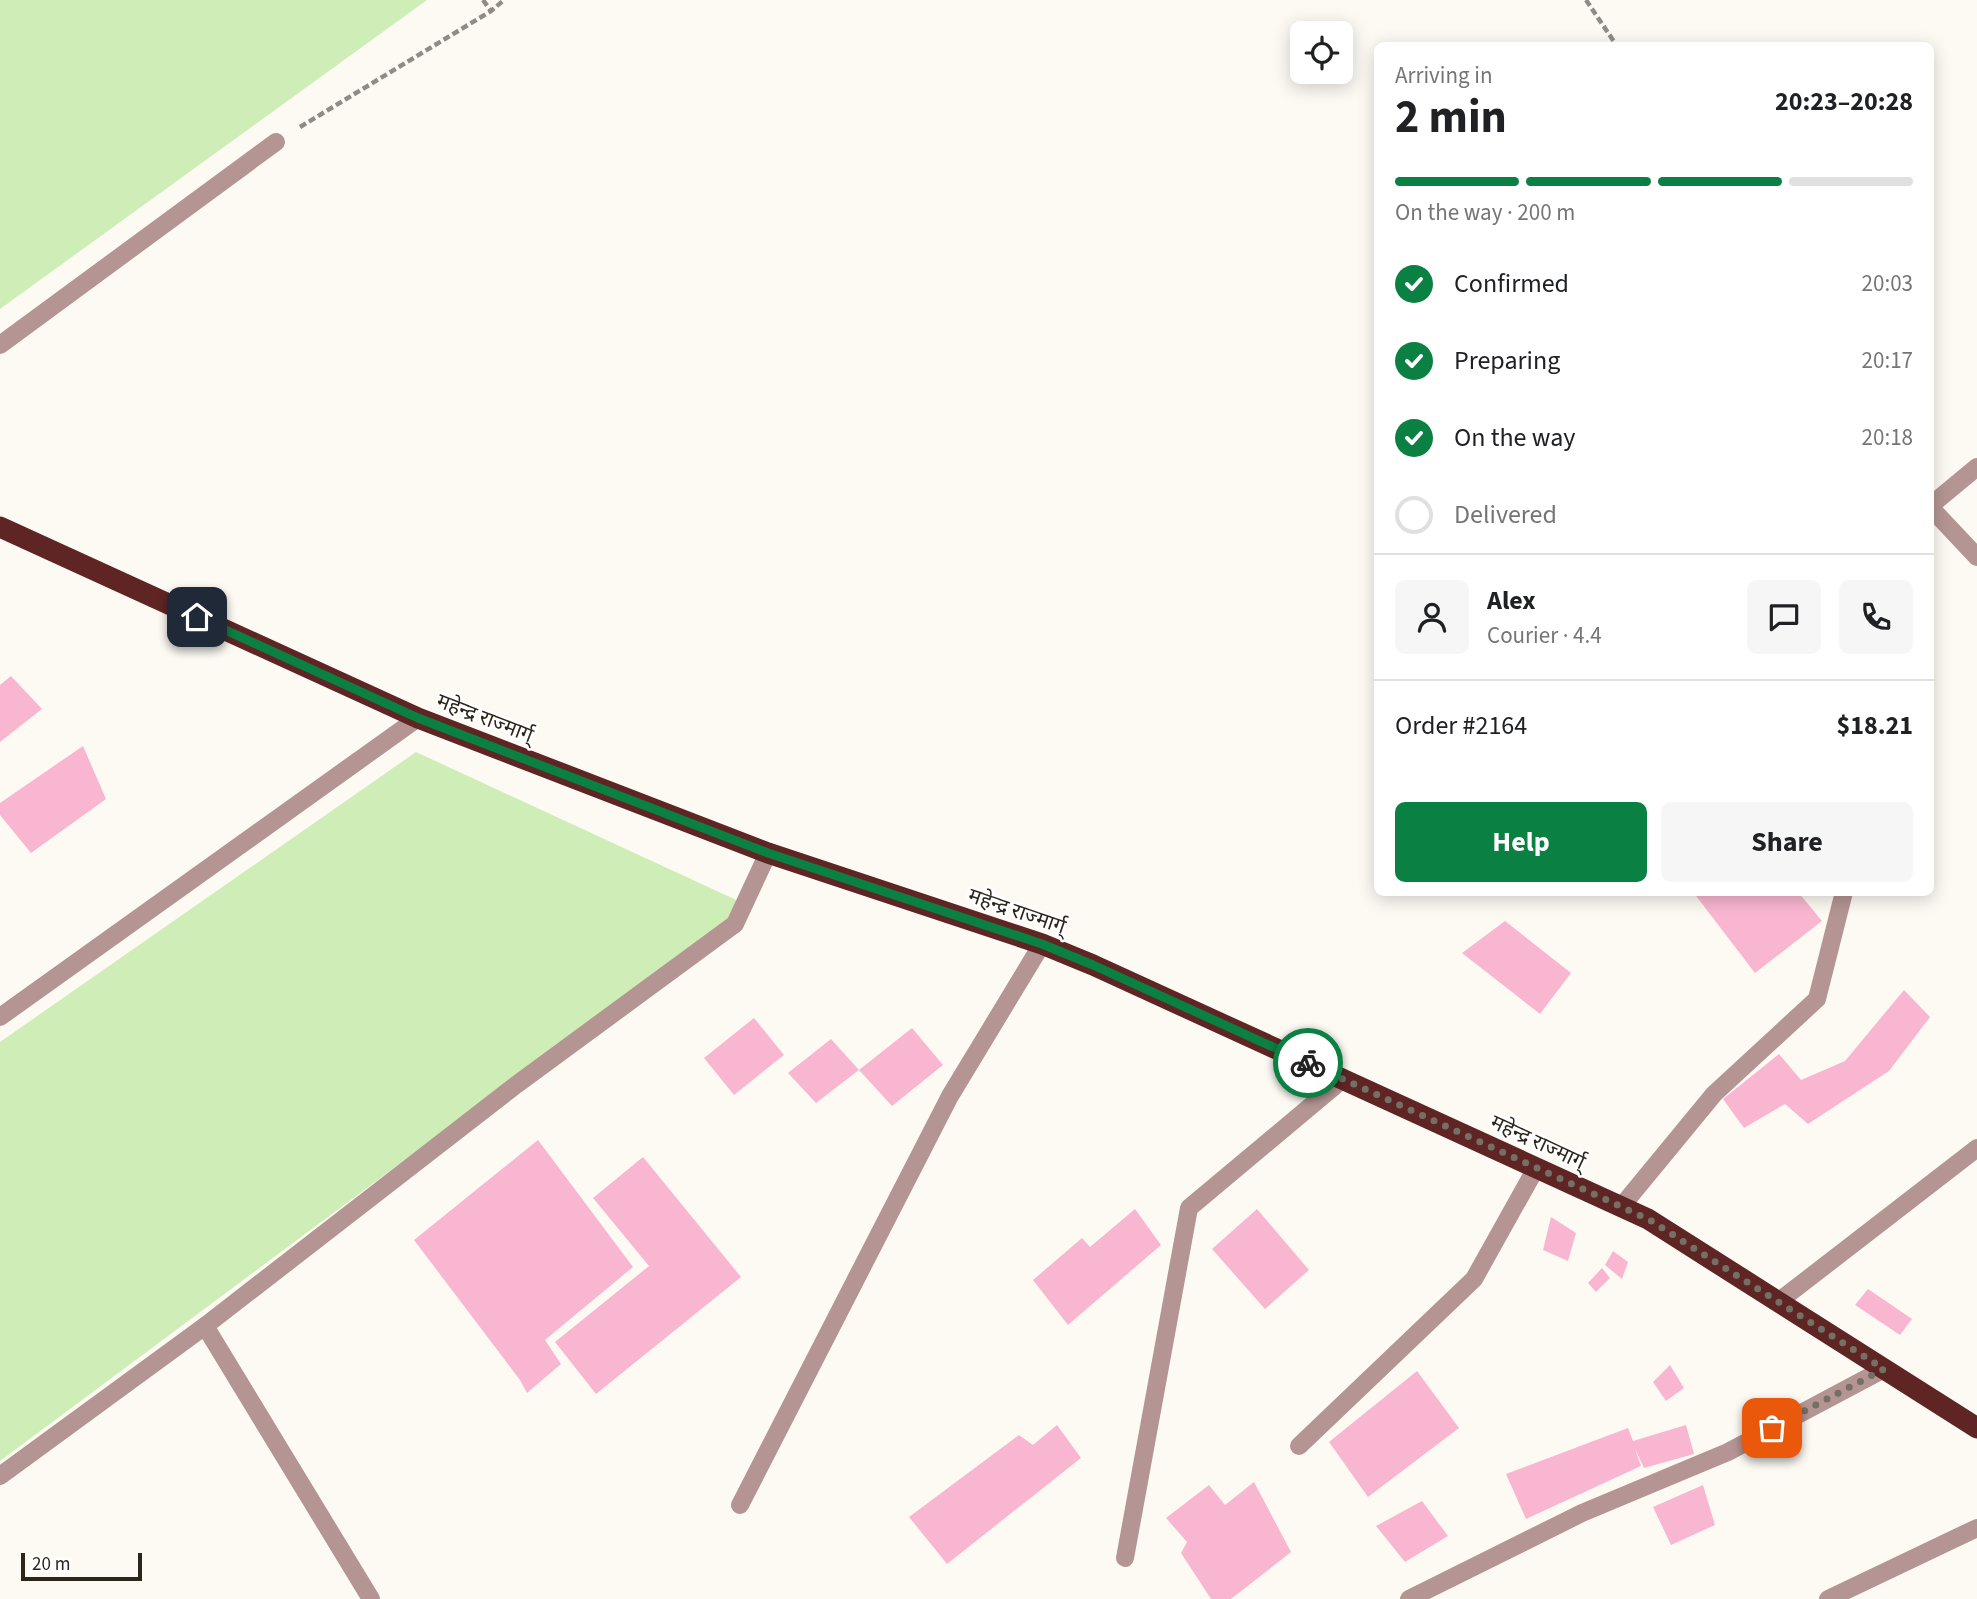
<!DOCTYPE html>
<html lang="en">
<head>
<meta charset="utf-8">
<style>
  body { margin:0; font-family:"Source Sans 3","Noto Sans Devanagari",sans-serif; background:#f6f6f6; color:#202124; height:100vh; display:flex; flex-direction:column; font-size:26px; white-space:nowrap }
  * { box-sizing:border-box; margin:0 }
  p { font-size:23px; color:#757577 }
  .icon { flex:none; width:38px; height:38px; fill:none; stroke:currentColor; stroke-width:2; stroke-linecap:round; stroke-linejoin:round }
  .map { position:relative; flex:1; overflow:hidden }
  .panel { position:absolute; left:1374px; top:42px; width:560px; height:854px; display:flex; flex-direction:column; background:#fff; border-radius:10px; box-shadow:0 4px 18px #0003 }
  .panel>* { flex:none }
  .controls { position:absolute; left:1290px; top:21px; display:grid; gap:14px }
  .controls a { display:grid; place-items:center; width:63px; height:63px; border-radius:10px; background:#fff; box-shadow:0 4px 18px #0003; font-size:35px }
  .scale { position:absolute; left:21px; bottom:18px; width:121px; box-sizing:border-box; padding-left:7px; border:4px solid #2c251a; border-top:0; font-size:19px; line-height:24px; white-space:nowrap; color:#2c251a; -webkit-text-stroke:5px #fff; paint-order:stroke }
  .pin { position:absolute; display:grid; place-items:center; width:60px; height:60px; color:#fff; margin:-30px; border-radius:14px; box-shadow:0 4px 10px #0006 }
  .courier { position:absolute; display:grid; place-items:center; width:70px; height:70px; margin:-35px; border:5px solid #0b8043; border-radius:50%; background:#fff; color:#222; box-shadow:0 2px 9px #0007 }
  .summary em { font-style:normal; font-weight:700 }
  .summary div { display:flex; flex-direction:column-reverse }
  .summary { display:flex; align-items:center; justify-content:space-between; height:119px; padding:0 21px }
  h1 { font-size:46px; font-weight:700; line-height:52px }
  .bar { display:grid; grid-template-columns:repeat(4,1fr); gap:10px 7px; align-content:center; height:84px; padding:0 21px }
  .bar i { height:9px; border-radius:5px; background:#e0e0e0 }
  .bar .on { background:#0b8043 }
  .bar p { grid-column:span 4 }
  .line { display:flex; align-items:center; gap:18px; padding:0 21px; border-top:2px solid #e0e0e0 }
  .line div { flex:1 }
  .round { display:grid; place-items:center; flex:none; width:74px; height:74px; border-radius:10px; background:#f6f6f6 }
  ol { padding:0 21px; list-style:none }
  li { display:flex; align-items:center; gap:21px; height:77px }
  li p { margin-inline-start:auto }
  li .icon { padding:7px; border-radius:50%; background:#0b8043; color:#fff; stroke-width:4 }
  li:last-child { color:#757577 }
  li i { width:38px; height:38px; border:4px solid #e0e0e0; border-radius:50% }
  .cta { display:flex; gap:14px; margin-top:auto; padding:14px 21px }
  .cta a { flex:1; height:80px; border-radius:10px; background:#0b8043; color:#fff; font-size:28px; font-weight:700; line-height:80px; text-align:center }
  .cta a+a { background:#f6f6f6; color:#202124 }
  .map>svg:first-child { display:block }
  .green { fill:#ceedb7 }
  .building { fill:#f9b6d0 }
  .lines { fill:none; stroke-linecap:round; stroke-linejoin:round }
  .path { stroke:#918c83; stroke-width:4.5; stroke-dasharray:7 3.5; stroke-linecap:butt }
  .minor { stroke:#b49593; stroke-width:18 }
  .highway { stroke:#5e2524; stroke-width:21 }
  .done { stroke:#757066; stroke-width:7; stroke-dasharray:0 12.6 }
  .route { stroke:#0b8043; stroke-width:9 }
  .labels { text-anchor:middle; stroke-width:5; stroke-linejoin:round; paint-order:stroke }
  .street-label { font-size:21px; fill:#2c251a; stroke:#fff }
</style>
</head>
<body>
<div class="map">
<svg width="1977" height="1599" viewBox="0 0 1977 1599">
  <rect width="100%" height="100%" fill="#fdfaf4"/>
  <!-- green -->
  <g class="green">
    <polygon points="0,0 427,0 0,309"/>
    <polygon points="416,752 747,905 0,1461 0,1042"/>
  </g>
  <!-- building -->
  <g class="building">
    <polygon points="11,676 42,709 0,742 0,685"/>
    <polygon points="83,746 106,799 31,853 0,815 0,803"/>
    <polygon points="1693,892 1798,892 1822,921 1755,973"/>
    <polygon points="1505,921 1571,973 1540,1014 1462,953"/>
    <polygon points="1904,990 1930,1017 1889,1071 1808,1124 1785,1104 1744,1128 1723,1099 1779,1054 1801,1080 1845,1061"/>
    <polygon points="754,1018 784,1055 734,1095 704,1058"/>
    <polygon points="912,1028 943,1065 892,1106 859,1070"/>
    <polygon points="831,1039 859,1070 816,1103 788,1073"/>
    <polygon points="538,1140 633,1267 545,1340 561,1364 527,1393 520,1380 414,1240"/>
    <polygon points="643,1157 741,1277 596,1394 555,1342 649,1266 593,1198"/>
    <polygon points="1135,1209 1161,1245 1068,1325 1033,1280 1082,1238 1090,1247"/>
    <polygon points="1257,1209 1309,1270 1265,1309 1212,1249"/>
    <polygon points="1551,1217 1576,1233 1568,1261 1543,1250"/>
    <polygon points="1613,1251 1628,1262 1622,1279 1605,1265"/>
    <polygon points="1602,1268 1610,1278 1596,1292 1588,1283"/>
    <polygon points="1868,1289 1912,1319 1900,1335 1855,1305"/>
    <polygon points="1670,1365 1684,1388 1666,1401 1653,1382"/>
    <polygon points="1417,1371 1459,1428 1368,1497 1329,1442"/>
    <polygon points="1057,1425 1081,1458 947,1564 909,1517 1019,1435 1033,1445"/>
    <polygon points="1686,1425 1694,1454 1644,1468 1635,1449 1641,1466 1526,1519 1506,1474 1628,1428 1633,1441"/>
    <polygon points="1254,1482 1291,1552 1231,1599 1211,1599 1181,1553 1187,1542 1166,1518 1209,1485 1225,1505"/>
    <polygon points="1703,1485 1715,1525 1671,1545 1653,1507"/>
    <polygon points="1422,1501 1448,1536 1405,1562 1376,1526"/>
  </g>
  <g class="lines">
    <!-- path -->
    <g class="path">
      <polyline points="483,0 491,11"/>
      <polyline points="1586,0 1617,46"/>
      <polyline points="300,127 491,11 504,0"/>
    </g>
    <!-- minor -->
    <g class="minor">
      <polyline points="0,345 276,142"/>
      <polyline points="1930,506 1977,467"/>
      <polyline points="1930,507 1977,557"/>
      <polyline points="0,1017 418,718"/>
      <polyline points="1621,1207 1714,1094 1817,999 1844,892"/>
      <polyline points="1778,1302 1977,1148"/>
      <polyline points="205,1326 371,1599"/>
      <polyline points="1299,1446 1474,1279 1536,1168"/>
      <polyline points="0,1476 205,1326 516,1085 735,924 768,853"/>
      <polyline points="740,1505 950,1096 1042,944"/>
      <polyline points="1125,1558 1189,1208 1343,1079"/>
      <polyline points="1409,1599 1582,1513 1728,1452 1884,1369"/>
      <polyline points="1828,1599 1977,1528"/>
    </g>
    <!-- highway -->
    <polyline class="highway" points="0,527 418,718 768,853 1042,944 1093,965 1648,1219 1977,1428"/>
  </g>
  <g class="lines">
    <!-- done -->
    <polyline class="done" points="1308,1063 1648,1219 1884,1369 1772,1428"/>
    <!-- route -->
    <polyline class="route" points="197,617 418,718 768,853 1042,944 1093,965 1308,1063"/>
  </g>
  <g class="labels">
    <!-- street labels -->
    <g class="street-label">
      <text transform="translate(485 718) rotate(21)" y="7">महेन्द्र राज्मार्ग्</text>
      <text transform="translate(1017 911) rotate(19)" y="7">महेन्द्र राज्मार्ग्</text>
      <text transform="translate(1538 1142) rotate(25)" y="7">महेन्द्र राज्मार्ग्</text>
    </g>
  </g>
</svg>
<div class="controls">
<a><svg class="icon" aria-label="locate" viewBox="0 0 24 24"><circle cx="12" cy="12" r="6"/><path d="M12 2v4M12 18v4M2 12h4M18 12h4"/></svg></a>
</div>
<div class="scale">20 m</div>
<div class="pin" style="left:1772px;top:1428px;background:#ea580c"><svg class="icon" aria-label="bag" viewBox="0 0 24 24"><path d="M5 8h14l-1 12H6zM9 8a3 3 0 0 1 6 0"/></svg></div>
<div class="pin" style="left:197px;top:617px;background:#1f2937"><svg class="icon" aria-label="home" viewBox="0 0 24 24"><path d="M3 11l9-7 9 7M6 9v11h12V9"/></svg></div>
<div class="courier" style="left:1308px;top:1063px"><svg class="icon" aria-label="bike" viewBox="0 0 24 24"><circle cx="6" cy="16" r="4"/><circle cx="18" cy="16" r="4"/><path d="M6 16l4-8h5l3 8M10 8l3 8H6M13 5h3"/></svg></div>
<section class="panel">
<div class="summary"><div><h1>2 min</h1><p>Arriving in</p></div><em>20:23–20:28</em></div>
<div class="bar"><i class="on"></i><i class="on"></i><i class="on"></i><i></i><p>On the way · 200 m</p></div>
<ol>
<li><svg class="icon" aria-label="check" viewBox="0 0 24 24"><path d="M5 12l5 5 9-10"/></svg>Confirmed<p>20:03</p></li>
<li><svg class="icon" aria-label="check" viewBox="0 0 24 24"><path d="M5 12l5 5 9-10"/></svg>Preparing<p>20:17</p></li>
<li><svg class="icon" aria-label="check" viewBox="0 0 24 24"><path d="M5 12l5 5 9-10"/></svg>On the way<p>20:18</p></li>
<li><i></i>Delivered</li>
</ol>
<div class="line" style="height:126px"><a class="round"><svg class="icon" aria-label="person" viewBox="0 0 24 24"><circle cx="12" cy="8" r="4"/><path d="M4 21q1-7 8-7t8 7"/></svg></a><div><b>Alex</b><p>Courier · 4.4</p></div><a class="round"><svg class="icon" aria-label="chat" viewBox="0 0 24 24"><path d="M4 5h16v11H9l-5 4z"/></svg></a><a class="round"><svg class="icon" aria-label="phone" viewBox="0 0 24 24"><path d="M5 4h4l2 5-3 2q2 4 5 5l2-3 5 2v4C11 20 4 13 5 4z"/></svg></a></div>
<div class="line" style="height:91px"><div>Order #2164</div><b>$18.21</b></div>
<div class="cta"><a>Help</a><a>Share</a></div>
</section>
</div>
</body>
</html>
